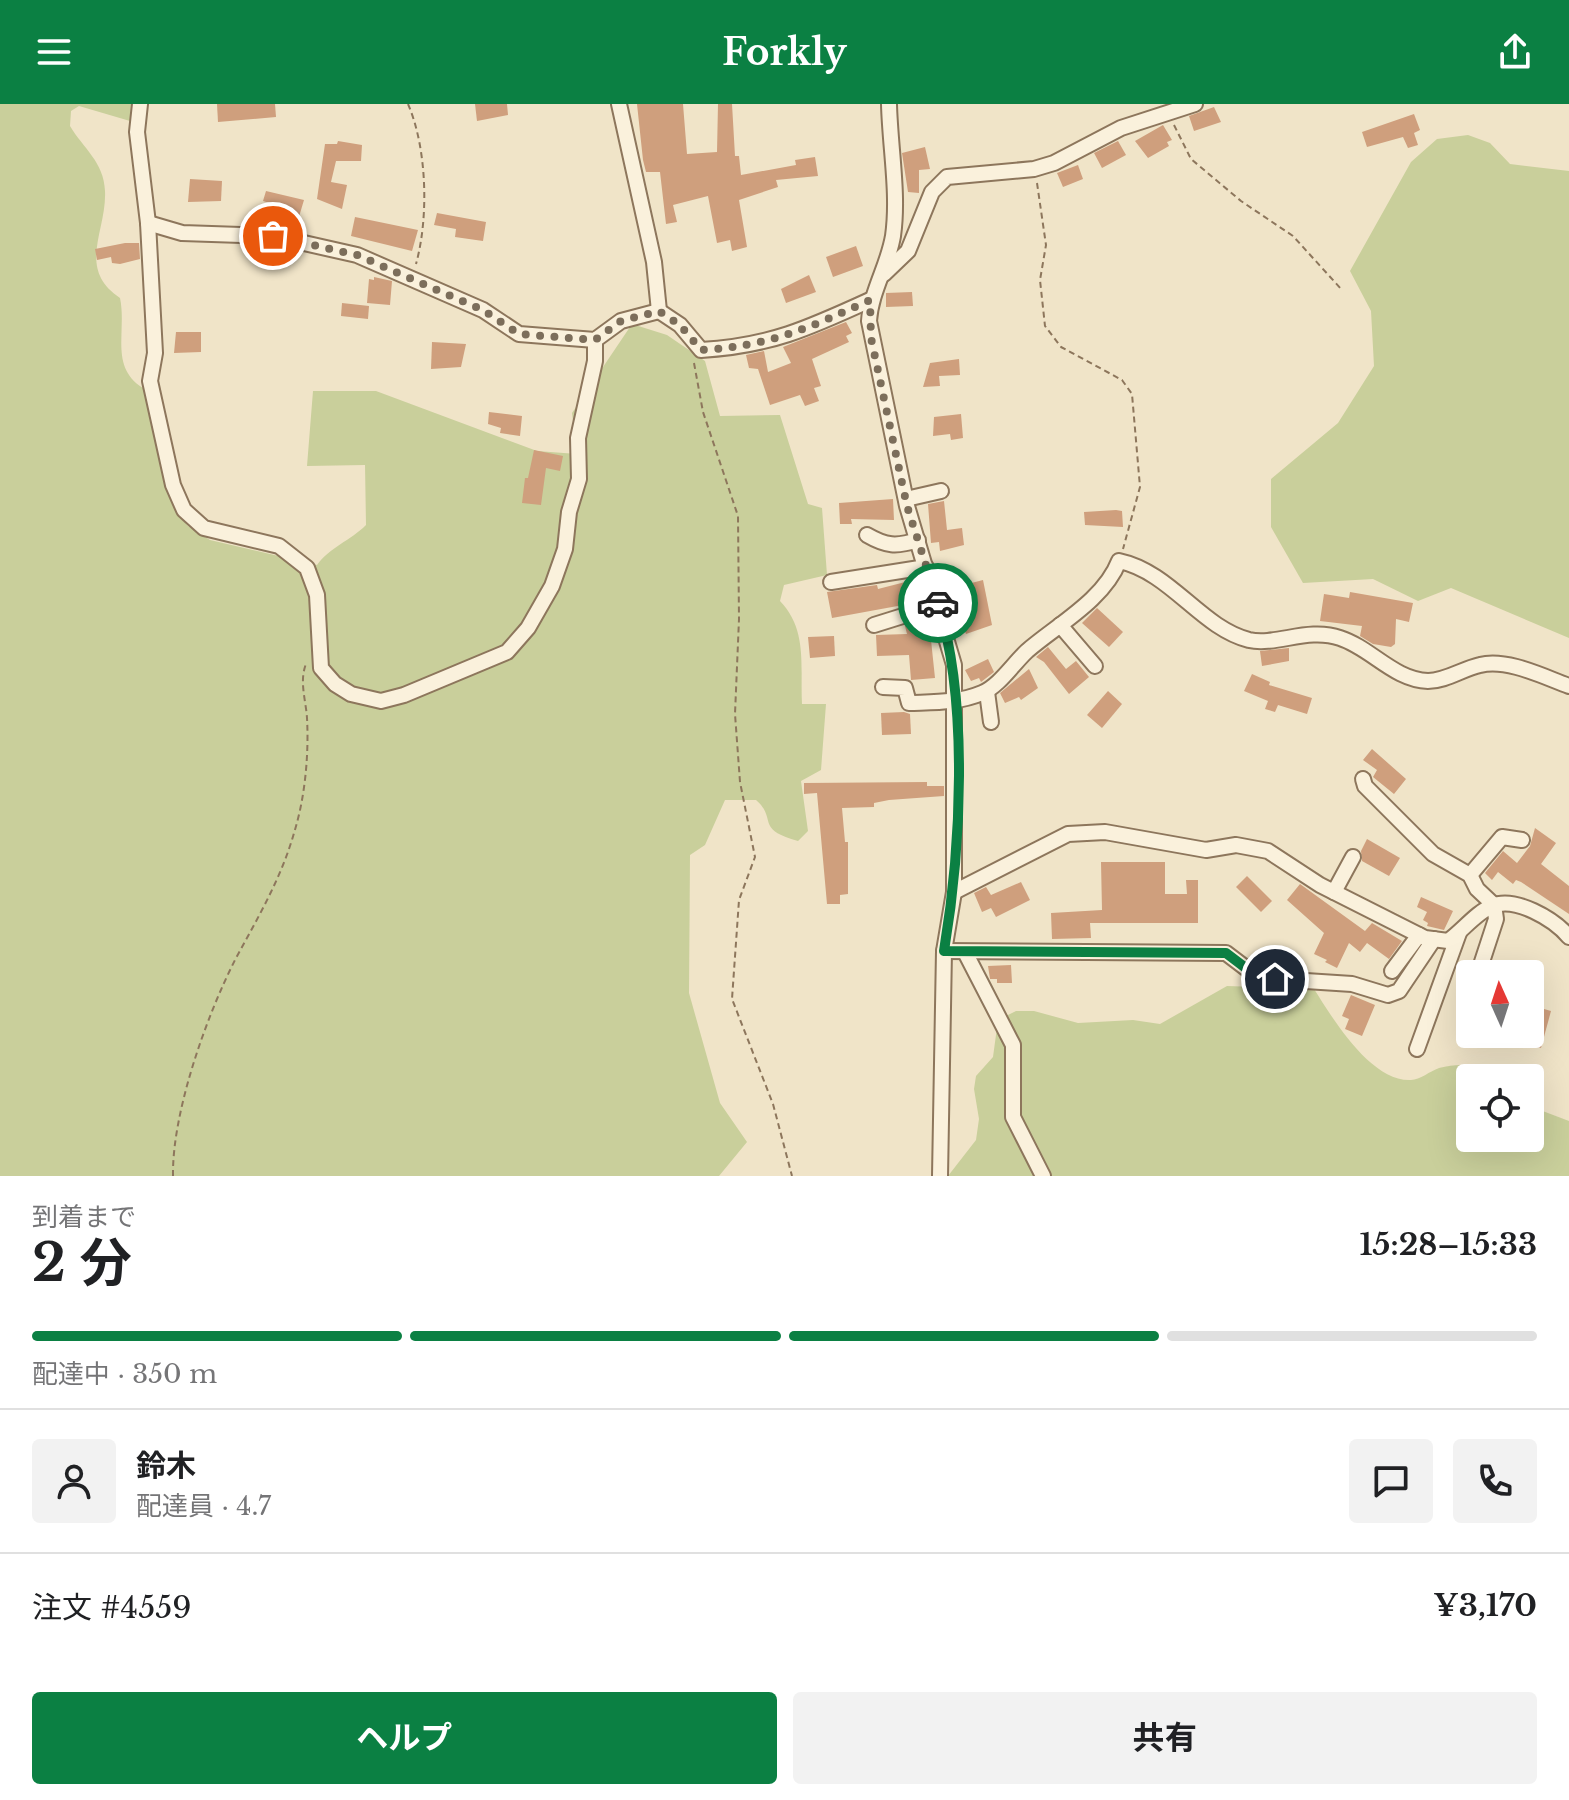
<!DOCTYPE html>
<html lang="ja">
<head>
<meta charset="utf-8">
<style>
  body { margin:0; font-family:"Libre Baskerville","Noto Sans JP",serif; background:#f2f2f2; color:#202124; height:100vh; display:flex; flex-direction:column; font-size:30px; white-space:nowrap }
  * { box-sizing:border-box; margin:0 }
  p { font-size:26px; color:#757577 }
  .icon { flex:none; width:44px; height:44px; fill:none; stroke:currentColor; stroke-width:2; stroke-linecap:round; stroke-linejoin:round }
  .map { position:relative; height:1072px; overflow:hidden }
  .panel { display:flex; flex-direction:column; background:#fff; flex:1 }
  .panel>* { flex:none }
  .needle { width:52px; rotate:357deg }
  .buttons { position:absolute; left:1456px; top:856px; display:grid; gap:16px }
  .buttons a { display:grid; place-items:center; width:88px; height:88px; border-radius:8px; background:#fff; box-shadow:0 8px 32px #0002; font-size:40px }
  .pin { position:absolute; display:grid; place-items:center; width:68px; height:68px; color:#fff; margin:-34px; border:4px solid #fff; border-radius:50%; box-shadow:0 2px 8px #0007 }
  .courier { position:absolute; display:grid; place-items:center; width:80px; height:80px; margin:-40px; border:6px solid #0b8043; border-radius:50%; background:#fff; color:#222; box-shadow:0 2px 10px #0007 }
  .headline em { font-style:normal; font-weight:700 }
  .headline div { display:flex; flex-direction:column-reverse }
  .headline { display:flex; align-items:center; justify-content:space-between; height:136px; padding:0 32px }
  h1 { font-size:52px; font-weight:700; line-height:60px }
  .bar { display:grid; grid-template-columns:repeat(4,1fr); gap:12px 8px; align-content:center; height:96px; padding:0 32px }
  .bar i { height:10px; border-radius:6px; background:#e0e0e0 }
  .bar .active { background:#0b8043 }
  .bar p { grid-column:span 4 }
  .line { display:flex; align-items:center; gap:20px; padding:0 32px; border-top:2px solid #e0e0e0 }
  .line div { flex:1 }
  .round { display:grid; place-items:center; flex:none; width:84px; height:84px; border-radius:8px; background:#f2f2f2 }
  .primary-button { display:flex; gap:16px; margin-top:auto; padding:16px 32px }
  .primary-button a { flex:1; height:92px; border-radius:8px; background:#0b8043; color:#fff; font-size:32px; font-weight:700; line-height:92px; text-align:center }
  .primary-button a+a { background:#f2f2f2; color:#202124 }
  header { display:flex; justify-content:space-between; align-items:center; height:104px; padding:0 32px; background:#0b8043; color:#fff; font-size:36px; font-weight:700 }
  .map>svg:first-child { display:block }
  .green { fill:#c9cf9b }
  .building { fill:#cf9f7d }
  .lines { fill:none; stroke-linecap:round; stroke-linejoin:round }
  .minor-casing { stroke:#8d765c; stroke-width:18 }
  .path { stroke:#8d765c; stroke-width:2; stroke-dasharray:6 4; stroke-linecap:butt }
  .minor { stroke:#faf1dc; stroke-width:14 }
  .done { stroke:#7c6e5b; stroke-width:8; stroke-dasharray:0 14.4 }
  .route { stroke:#0b8043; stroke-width:10 }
</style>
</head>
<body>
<header><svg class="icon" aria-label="menu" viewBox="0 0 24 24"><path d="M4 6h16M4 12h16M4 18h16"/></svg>Forkly<svg class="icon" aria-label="share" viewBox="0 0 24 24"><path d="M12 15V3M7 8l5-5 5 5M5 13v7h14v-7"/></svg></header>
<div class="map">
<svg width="1569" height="1072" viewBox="0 0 1569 1072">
  <rect width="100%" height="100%" fill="#f0e4c8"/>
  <!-- green -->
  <g class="green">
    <path d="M0 0H131L130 17 79 2 71 7 70 22C83 44 104 58 105 87 107 127 76 165 120 194 127 227 109 263 143 284L173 403 188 422 210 436 317 461C330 443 350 437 366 421L365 361 307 362 313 287H376L537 347 577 350 572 309 632 220 667 231 705 257 720 312 780 311 808 400 822 404 827 471 784 481 780 497C808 526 800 563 802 600H826L821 666 801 677 808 727 798 737C754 725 778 715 756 696H725L705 741 690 751 689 889 720 999 747 1038 719 1072H0Z"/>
    <polygon points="1468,31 1490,39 1510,60 1569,67 1569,534 1451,484 1418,497 1373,475 1303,479 1271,423 1271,375 1338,319 1374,262 1371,207 1350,167 1411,58 1437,35"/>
    <path d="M1227 882 1314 885C1333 915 1371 978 1411 976 1420 976 1430 967 1439 964 1468 956 1490 965 1518 974H1470V1034H1530V991L1540 1006 1569 1017V1072H948L976 1036 979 1015 974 985 976 972 993 953 998 916 1016 907H1034L1078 919 1133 916 1160 920Z"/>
  </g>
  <!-- building -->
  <g class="building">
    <polygon points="217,0 275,0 276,13 218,18"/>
    <polygon points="475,0 507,0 508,11 477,17"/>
    <polygon points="637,0 683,0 687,50 717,48 718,0 732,0 735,52 739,52 741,71 796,61 795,56 815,53 818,72 776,76 778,83 739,96 747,143 732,147 730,136 717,139 708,92 673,101 677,118 666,120 660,68 646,68 643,56"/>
    <polygon points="1214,3 1221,18 1194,27 1189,12"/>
    <polygon points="1414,10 1420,26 1414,29 1418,41 1408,44 1403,33 1367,43 1362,28"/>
    <polygon points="1163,21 1172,36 1167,38 1169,42 1148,54 1135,37"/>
    <polygon points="338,37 362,41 361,57 336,57 331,78 347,81 342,105 317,95 325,40 337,40"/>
    <polygon points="1118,37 1126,51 1102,64 1094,49"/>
    <polygon points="925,43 930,65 919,66 919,89 908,88 902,49"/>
    <polygon points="1078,61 1083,75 1063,83 1057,69"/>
    <polygon points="190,75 222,77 221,97 188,98"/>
    <polygon points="266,87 304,96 298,116 274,111 276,101 263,97"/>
    <polygon points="437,109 486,118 483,137 455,133 456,125 434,121"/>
    <polygon points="355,113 418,126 412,147 351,132"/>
    <polygon points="125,139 139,139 140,155 120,160 112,159 111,153 97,156 95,145"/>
    <polygon points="856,142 863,162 833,173 826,153"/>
    <polygon points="809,171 816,188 786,199 781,185"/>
    <polygon points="374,173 392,177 390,201 367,199 369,175 374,176"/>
    <polygon points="912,188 913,202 886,203 886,189"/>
    <polygon points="342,199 369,202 368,215 341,212"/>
    <polygon points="846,218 852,229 846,232 849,238 812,255 821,282 814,284 819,297 805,302 800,291 770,301 758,265 749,264 746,251 764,247 768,268 791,259 783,243"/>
    <polygon points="176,228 201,228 201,248 174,249"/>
    <polygon points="432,238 466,240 461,263 431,265"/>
    <polygon points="959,255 960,271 939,272 940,282 923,283 930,259"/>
    <polygon points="489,308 522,312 520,332 500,329 501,324 488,320"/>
    <polygon points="961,310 963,334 951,336 950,330 933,332 934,313"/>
    <polygon points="534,346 563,352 560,367 546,364 541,401 522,399 525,374 528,374"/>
    <polygon points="893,395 894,416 851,415 852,420 840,420 839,399"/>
    <polygon points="944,397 947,426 962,424 964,441 940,447 939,438 931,439 928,400"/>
    <polygon points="1116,406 1122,407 1123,423 1085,421 1084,408"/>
    <polygon points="917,475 919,487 909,489 903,501 832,514 827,488 877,481 878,485"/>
    <polygon points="983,476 992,521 966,530 958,509 962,508 961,504 970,501 968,491 958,493 956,483"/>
    <polygon points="1350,488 1413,499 1409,518 1396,515 1395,540 1391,543 1373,540 1360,532 1362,522 1320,517 1324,490 1349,494"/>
    <polygon points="1097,504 1123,528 1109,543 1082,519"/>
    <polygon points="922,517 928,536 931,536 935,574 911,576 909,551 877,552 876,531 907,530 905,522"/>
    <polygon points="834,532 835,552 810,554 808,533"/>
    <polygon points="1048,543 1066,565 1076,557 1089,573 1069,590 1044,558 1036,553"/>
    <polygon points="1289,544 1289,557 1262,562 1260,547"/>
    <polygon points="988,555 994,568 981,578 979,574 971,577 965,566"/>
    <polygon points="1029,565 1038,584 1021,596 1019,593 1005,599 1000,589"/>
    <polygon points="1252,570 1270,578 1269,581 1312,594 1307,610 1278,601 1275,608 1265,605 1268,597 1244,587"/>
    <polygon points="1108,587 1122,600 1102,624 1087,611"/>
    <polygon points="904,608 910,610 911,630 882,631 881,609"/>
    <polygon points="1372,645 1406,675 1394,690 1373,673 1377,666 1363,656"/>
    <polygon points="927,678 927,682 944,682 944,692 889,696 874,699 874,703 842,704 845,738 848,738 848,790 840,791 840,800 827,800 817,689 804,690 804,679"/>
    <polygon points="1535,724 1556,739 1541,760 1569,782 1569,810 1521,778 1516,776 1513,780 1498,768 1492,776 1485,769 1503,747 1517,759 1530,742"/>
    <polygon points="1367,735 1400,754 1389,772 1362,757 1361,747"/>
    <polygon points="1101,758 1165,758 1165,790 1187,790 1186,776 1198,776 1198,819 1090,819 1091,834 1052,835 1051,809 1102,806"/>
    <polygon points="1247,772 1272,797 1261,808 1236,783"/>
    <polygon points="1021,778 1030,796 996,813 991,804 982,808 974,789 986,783 991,791"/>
    <polygon points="1300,780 1365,827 1372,819 1402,837 1389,855 1367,839 1360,848 1349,839 1337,864 1325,858 1327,856 1314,850 1324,829 1287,796"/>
    <polygon points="1421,793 1453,807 1444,826 1427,822 1428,819 1423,816 1427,808 1417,803"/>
    <polygon points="1011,861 1012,879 997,879 997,875 990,875 988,862"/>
    <polygon points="1351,891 1375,901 1362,932 1345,925 1349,915 1342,912"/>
    <polygon points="1537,903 1551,907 1541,944 1526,940"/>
  </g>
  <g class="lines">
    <defs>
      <g id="minor">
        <polyline points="140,0 137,28 148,119 155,249 150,277 173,381 184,406 204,424 279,442 307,464 317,491 321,564 335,580 351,590 381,597 404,591 507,548 528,524 552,482 565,445 569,408 579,375 578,334 595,257 595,236"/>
        <polyline points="619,0 654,158 659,207"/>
        <path d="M889 0C890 43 899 90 893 132 888 162 871 187 869 217L907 402 954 561V788L944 847 940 1072"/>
        <path d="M148 119 182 129 273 132 357 151 483 206 519 230 595 236 621 217 659 207 680 221 701 246C770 242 809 224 870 196"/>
        <polyline points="884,170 908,147 932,88 947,73 1034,65 1054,59 1121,24 1195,0"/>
        <polyline points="906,395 941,387"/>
        <path d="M867 431C886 442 896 443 918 436"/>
        <polyline points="831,478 926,463"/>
        <polyline points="874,521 938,501"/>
        <polyline points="1060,521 1095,562"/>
        <path d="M883 583 905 584 909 599C935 598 958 599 982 589 999 582 1013 560 1027 547 1057 521 1104 496 1119 457 1171 468 1201 524 1249 536 1276 542 1308 523 1340 534 1371 544 1394 576 1428 577 1446 577 1462 565 1480 561 1507 554 1544 573 1569 582"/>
        <polyline points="987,588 991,618"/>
        <polyline points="1363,675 1365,682 1433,750 1470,771 1477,785 1494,801 1496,815 1478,870"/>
        <polyline points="1470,771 1502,733 1522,736"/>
        <path d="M954 788 1068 730 1105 728 1206 746 1236 741 1268 747 1320 781 1425 834 1448 837C1462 827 1477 808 1492 802 1515 792 1554 815 1569 833"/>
        <polyline points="1334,788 1353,753"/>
        <polyline points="944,847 1226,849 1251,868 1275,875 1352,880 1388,891 1399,887 1434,835"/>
        <polyline points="965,848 1013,941 1013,1013 1043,1072"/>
        <polyline points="1392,867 1419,831"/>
        <polyline points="1470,895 1467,905 1470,907"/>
        <polyline points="1417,945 1459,829"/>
      </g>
    </defs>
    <!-- minor casing -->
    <use href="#minor" class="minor-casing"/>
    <!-- path -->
    <g class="path">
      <path d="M408 0C427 44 429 113 416 160"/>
      <polyline points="1174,21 1191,55 1241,97 1293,132 1342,186"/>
      <polyline points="1037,79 1046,141 1040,176 1045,222 1061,243 1122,276 1132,290 1140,383 1123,445"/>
      <polyline points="694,259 703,308 738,412 739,515 735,610 740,678 755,753 739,796 732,895 773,1000 792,1072"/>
      <path d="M173 1072C172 1009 206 913 235 856 257 815 281 775 294 729 305 694 309 651 307 614 306 597 299 577 306 560"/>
    </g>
    <!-- minor -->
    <use href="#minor" class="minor"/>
  </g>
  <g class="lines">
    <!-- done -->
    <path class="done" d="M273 132 357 151 483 206 519 230 595 236 621 217 659 207 680 221 701 246C770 242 809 224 870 196L871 234 907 402 938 499"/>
    <!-- route -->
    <path class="route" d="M938 499C969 598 961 745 944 847L1226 849 1251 868 1275 875"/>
  </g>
</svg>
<div class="buttons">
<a><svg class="needle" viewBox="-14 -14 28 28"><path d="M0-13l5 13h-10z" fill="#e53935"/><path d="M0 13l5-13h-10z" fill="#757577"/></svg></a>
<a><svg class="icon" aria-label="locate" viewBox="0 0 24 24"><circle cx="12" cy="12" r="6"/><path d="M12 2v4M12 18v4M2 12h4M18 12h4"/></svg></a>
</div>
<div class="pin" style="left:273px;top:132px;background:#ea580c"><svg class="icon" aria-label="bag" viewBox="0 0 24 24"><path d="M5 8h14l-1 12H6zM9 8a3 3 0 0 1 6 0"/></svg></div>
<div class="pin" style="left:1275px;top:875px;background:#1f2937"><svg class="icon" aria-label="home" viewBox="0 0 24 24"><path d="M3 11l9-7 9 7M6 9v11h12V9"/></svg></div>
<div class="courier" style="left:938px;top:499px"><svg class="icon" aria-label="car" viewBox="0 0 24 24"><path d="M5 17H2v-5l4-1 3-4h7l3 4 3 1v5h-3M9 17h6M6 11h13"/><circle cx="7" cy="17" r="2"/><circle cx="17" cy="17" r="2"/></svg></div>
</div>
<section class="panel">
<div class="headline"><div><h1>2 分</h1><p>到着まで</p></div><em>15:28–15:33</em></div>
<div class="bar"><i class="active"></i><i class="active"></i><i class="active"></i><i></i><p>配達中 · 350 m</p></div>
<div class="line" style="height:144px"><a class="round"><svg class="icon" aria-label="person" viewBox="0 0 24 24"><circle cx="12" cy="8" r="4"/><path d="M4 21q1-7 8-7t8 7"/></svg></a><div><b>鈴木</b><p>配達員 · 4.7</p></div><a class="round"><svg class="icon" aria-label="chat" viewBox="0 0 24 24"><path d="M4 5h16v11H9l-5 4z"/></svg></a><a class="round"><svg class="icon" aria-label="phone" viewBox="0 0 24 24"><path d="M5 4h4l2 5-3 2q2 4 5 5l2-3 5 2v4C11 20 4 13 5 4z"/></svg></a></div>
<div class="line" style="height:104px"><div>注文 #4559</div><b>¥3,170</b></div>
<div class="primary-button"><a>ヘルプ</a><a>共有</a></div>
</section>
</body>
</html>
